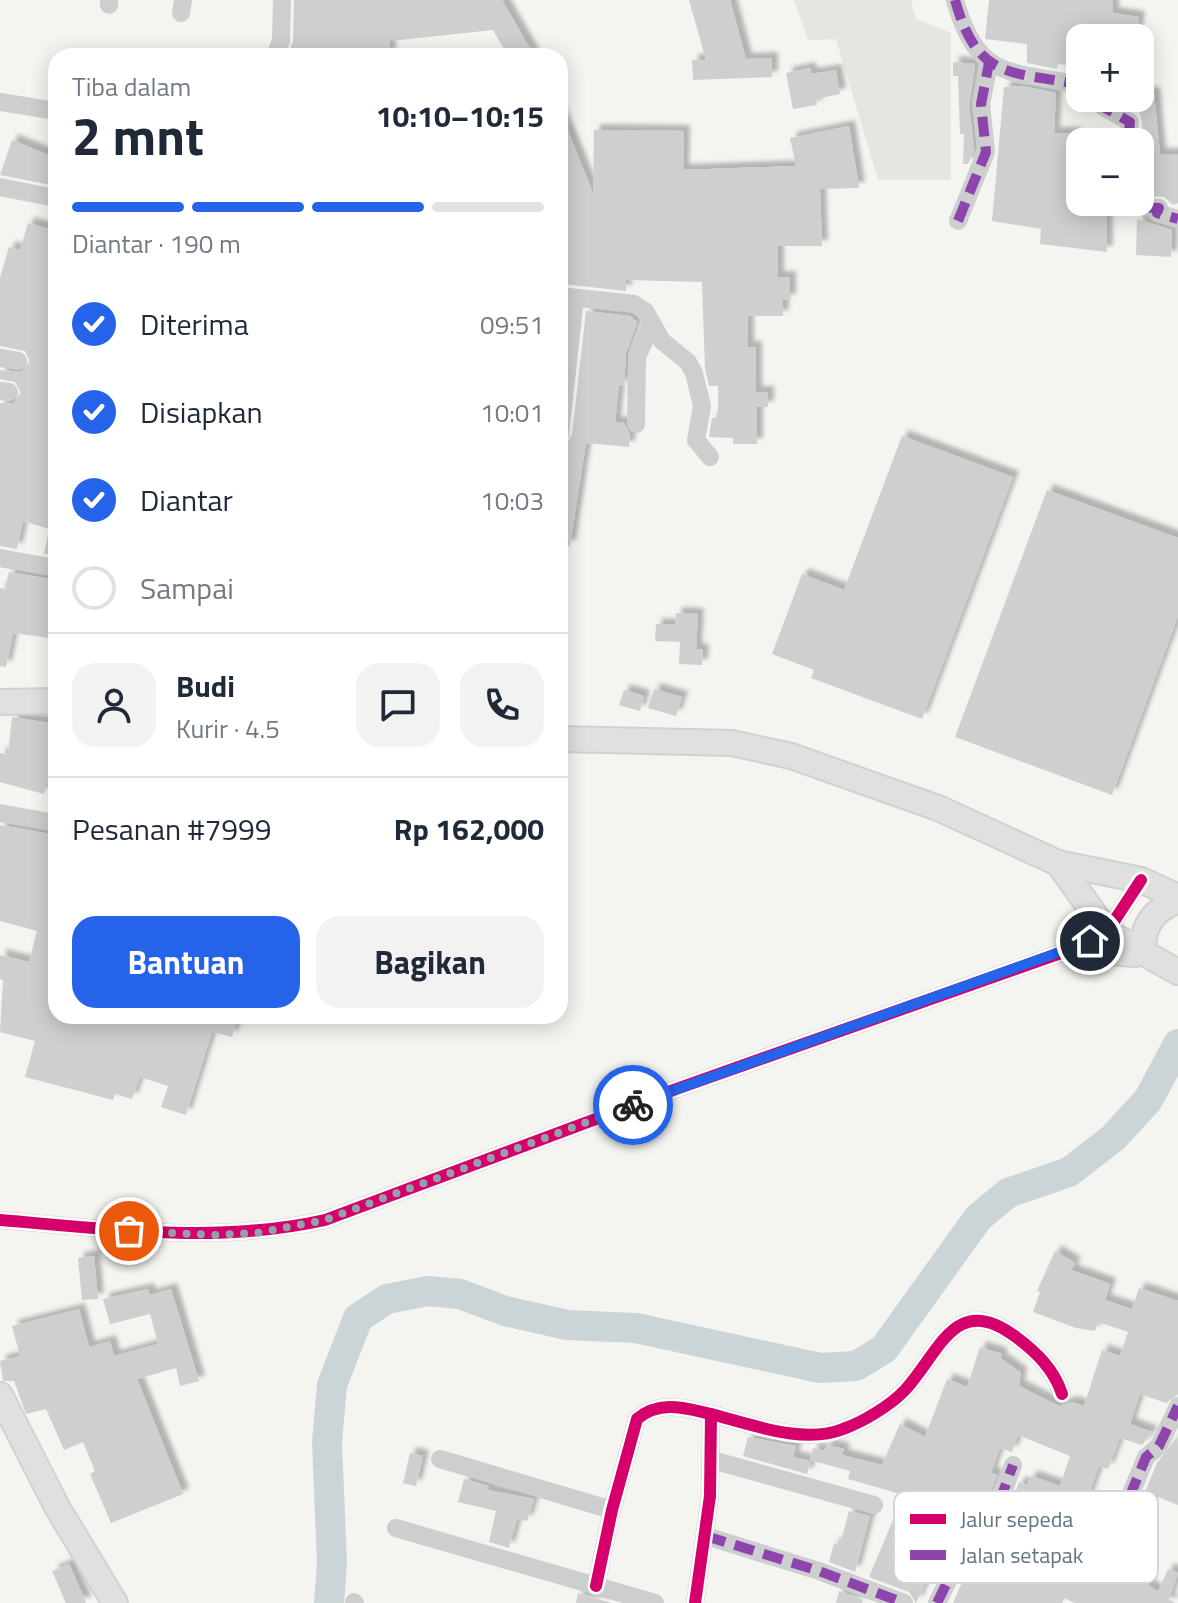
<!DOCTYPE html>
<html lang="id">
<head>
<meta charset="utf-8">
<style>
  body { margin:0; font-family:"Titillium Web",sans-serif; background:#f2f2f3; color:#1f2937; height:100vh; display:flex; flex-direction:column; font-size:30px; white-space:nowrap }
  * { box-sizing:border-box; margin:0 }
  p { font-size:26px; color:#747a83 }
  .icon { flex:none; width:44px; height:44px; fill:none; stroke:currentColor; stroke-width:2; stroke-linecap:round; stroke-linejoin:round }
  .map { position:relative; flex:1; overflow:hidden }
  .drawer { position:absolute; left:48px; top:48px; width:520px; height:976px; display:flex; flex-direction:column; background:#fff; border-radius:24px; box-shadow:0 4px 20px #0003 }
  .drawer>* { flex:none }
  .buttons { position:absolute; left:1066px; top:24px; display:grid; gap:16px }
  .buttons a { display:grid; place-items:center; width:88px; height:88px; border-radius:16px; background:#fff; box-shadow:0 4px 20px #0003; font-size:40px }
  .pin { position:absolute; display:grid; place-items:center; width:68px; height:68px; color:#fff; margin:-34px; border:4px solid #fff; border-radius:50%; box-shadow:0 2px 8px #0007 }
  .courier { position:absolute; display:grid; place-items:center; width:80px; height:80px; margin:-40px; border:6px solid #2563eb; border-radius:50%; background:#fff; color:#222; box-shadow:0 2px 10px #0007 }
  .headline em { font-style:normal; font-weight:700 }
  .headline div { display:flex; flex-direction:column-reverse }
  .headline { display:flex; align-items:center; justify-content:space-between; height:136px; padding:0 24px }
  h1 { font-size:52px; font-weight:700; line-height:60px }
  .bar { display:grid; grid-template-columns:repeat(4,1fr); gap:12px 8px; align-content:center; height:96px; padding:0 24px }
  .bar i { height:10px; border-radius:6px; background:#e0e1e3 }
  .bar .selected { background:#2563eb }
  .bar p { grid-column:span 4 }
  .line { display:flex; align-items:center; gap:20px; padding:0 24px; border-top:2px solid #e0e1e3 }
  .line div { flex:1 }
  .round { display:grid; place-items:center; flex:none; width:84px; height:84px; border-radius:24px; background:#f2f2f3 }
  ol { padding:0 24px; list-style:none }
  li { display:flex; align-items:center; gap:24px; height:88px }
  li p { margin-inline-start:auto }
  li .icon { padding:8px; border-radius:50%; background:#2563eb; color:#fff; stroke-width:4 }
  li:last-child { color:#747a83 }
  li i { width:44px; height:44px; border:4px solid #e0e1e3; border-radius:50% }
  .primary-button { display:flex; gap:16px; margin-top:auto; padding:16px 24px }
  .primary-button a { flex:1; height:92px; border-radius:24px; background:#2563eb; color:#fff; font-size:32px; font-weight:700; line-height:92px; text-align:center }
  .primary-button a+a { background:#f2f2f3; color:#1f2937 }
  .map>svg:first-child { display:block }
  .green { fill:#e3e7df }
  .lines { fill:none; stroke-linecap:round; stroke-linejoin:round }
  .river { stroke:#cbd4d6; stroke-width:30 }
  .building { fill:#cecfcf; filter:url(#shadow) }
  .secondary-casing { stroke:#d0d1d1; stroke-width:28 }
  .street { stroke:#cdcece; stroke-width:18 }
  .secondary { stroke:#e0e0e1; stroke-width:24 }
  .quiet { stroke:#8e44ad; stroke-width:10; stroke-dasharray:20 10; stroke-linecap:butt }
  .cycleway-casing { stroke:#fff; stroke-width:17 }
  .cycleway { stroke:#d6006c; stroke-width:12 }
  .done { stroke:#95a1aa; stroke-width:8; stroke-dasharray:0 14.4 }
  .route { stroke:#2563eb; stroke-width:10 }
  .key { fill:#fff; stroke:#d0d6da; stroke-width:2 }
  .key-label { font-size:22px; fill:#627583 }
</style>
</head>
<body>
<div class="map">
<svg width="1178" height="1603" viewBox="0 0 1178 1603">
  <defs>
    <filter id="shadow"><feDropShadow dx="6" dy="-6" stdDeviation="2" flood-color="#0004"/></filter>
  </defs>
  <rect width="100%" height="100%" fill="#f4f4f1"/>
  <!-- green -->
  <polygon class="green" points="794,0 911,0 916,19 951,33 951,180 878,180 836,39 808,40"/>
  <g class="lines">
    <!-- river -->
    <polyline class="river" points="329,1603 332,1563 327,1442 332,1385 358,1318 387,1299 428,1291 460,1294 505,1311 567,1325 636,1328 820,1368 856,1366 884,1349 978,1218 1008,1193 1069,1172 1113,1138 1148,1100 1178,1044"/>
  </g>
  <!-- building -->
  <g class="building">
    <polygon points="294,0 502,0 534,56 508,56 493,30 390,41 390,56 288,56 293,41"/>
    <polygon points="689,0 730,0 746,59 772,58 772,77 693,80 692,60 706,60"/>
    <polygon points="989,0 1113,0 1113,13 1139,17 1136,38 1076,38 1074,66 1058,64 1057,69 1027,63 1027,44 985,39"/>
    <polygon points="953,62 975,64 969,105 974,150 968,164 963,164 964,134 960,134 958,76 953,76"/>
    <polygon points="810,68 811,74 836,70 840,94 816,99 817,105 793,109 786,73"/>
    <polygon points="1022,86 1056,93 1054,133 1075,133 1075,178 1080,179 1080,202 1106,202 1107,252 1040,244 1041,229 992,221 1004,87"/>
    <polygon points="1140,93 1154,93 1160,154 1178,154 1178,203 1173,205 1164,197 1140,195 1142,123 1136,98 1140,98"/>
    <polygon points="560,112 593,193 594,130 684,131 683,170 796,166 790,138 849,126 859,188 820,189 822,246 778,246 778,277 790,277 790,300 783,300 783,316 748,316 748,347 756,347 756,392 768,392 768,407 757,407 757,444 733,444 733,438 709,437 712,418 718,418 718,386 709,386 705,369 702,282 626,280 626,291 563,284 560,219 566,188 560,172"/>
    <polygon points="12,140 56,158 56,186 0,175"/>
    <polygon points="1137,219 1172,230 1171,257 1136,255"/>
    <polygon points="28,223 56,231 56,556 44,554 49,529 23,521 17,549 0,546 0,403 14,403 21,393 15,382 0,379 0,370 21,372 30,362 25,351 0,346 0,278 9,247 20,250"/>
    <polygon points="586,311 630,316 637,322 626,353 624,386 619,385 615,422 624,423 630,434 629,447 586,443 570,546 560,546 560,483 565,445 572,435"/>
    <polygon points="902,436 1013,477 922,719 811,678 814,670 772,654 802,574 844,590"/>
    <polygon points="1047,490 1178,538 1178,616 1112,795 955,737"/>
    <polygon points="9,572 56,580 56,639 13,633 6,667 0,666 0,588 5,589"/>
    <polygon points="676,613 698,614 696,649 703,650 702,665 679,664 680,642 655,641 656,624 675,625"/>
    <polygon points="654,689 682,697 676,716 648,708"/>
    <polygon points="624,690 644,696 640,711 619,705"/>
    <polygon points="12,717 56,724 56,754 44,794 0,782 0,753 8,754"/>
    <polygon points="0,825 56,835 56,857 49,884 56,885 56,1016 238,1016 232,1037 212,1032 186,1115 161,1107 168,1086 140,1077 132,1099 115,1094 113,1100 25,1077 35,1041 0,1032 3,980 0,979 0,955 29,962 37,931 0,921"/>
    <polygon points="1055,1251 1075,1263 1071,1270 1110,1284 1105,1300 1132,1309 1139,1288 1178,1301 1178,1394 1166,1403 1140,1394 1130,1424 1152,1432 1142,1445 1120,1438 1108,1469 1099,1466 1087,1500 1105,1507 1094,1538 1030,1519 1018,1522 1006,1517 1019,1482 1027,1485 1031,1476 1060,1486 1070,1456 1018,1435 1012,1452 1000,1448 991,1473 997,1475 980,1515 932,1493 928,1502 848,1479 850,1471 810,1460 813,1448 824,1451 828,1445 844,1449 842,1455 882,1465 900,1424 925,1437 947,1379 967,1387 980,1347 1002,1354 1000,1358 1021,1373 1019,1386 1059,1406 1071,1402 1084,1406 1102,1350 1120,1356 1128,1332 1098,1322 1095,1331 1076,1328 1033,1312 1040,1292 1037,1291"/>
    <polygon points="94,1256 98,1299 82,1300 78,1258"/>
    <polygon points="148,1289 150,1295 171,1289 199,1381 180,1386 176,1368 137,1379 183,1494 111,1523 90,1474 95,1471 83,1442 64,1450 46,1409 26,1414 14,1381 3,1381 0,1361 20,1356 12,1326 79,1309 89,1347 110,1341 114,1356 158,1344 150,1314 110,1324 103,1299"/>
    <polygon points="748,1437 796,1446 793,1457 811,1461 807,1474 743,1456"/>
    <polygon points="1175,1440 1178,1441 1178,1505 1145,1492 1157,1463"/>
    <polygon points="410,1453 423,1456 416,1486 403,1483"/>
    <polygon points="464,1479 489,1486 488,1490 534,1499 527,1521 517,1519 509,1548 489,1542 496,1511 458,1502"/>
    <polygon points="849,1511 870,1516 855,1572 829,1562 834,1543 840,1545"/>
    <polygon points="894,1518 956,1536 933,1583 927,1580 916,1603 909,1592 869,1577"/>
    <polygon points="991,1537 1015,1547 1029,1544 1096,1564 1106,1561 1114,1566 1117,1561 1158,1592 1168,1569 1178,1573 1169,1599 1175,1603 1075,1603 1064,1598 1062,1603 953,1603 977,1549 985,1549"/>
    <polygon points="69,1564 86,1603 66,1603 52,1571"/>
    <polygon points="839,1591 863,1600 862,1603 836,1603"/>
    <polygon points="578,1593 594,1598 612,1603 576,1603"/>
  </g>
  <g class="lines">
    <defs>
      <g id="secondary">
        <polyline points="0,702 56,701"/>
        <polyline points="560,739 732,743 791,756 938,808 1058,863 1141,880 1178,897"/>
        <polyline points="1058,863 1107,932 1178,972"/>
        <polyline points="1072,949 1135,954"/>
        <path d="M1144 952C1141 926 1154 910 1178 900"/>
        <polyline points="0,1395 57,1507 115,1603"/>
      </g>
    </defs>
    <!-- secondary casing -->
    <use href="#secondary" class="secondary-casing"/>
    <!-- street -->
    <g class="street">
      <path d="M955 0C978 82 1011 70 1080 85"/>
      <polyline points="109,5 109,0"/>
      <polyline points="181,13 183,0"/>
      <polyline points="275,56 281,41 282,0"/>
      <polyline points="1101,98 1103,107 1130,122 1128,142"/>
      <polyline points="0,102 56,111"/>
      <polyline points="0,187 56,198"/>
      <polyline points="1121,202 1123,206 1159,208 1157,213 1178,219"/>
      <polyline points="958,221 986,152 981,104 989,63"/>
      <polyline points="560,296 634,304 645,311 662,341 688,362 694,373 702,406 696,440 710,457"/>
      <polyline points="0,358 18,361"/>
      <polyline points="0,391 9,392"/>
      <polyline points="636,424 637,357 652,323"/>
      <polyline points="560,434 575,298"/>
      <polyline points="0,558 56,568"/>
      <polyline points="0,813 56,823"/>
      <path d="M0 1220C109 1229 217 1244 325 1220L679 1088 1072 949 1107 932 1141 880"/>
      <path d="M711 1414C750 1424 804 1445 843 1429 863 1422 891 1405 905 1390 940 1352 955 1291 1016 1337 1036 1352 1054 1369 1062 1394"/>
      <polyline points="440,1459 612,1510"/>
      <polyline points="712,1460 874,1505"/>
      <polyline points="989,1523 1019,1536 1027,1531 1099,1552 1120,1520 1146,1457 1159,1446 1178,1406"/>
      <polyline points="396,1528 655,1603"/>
      <polyline points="706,1536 819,1571 904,1603"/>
      <path d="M596 1586 612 1510 637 1419C660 1400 684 1408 711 1414L710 1496 695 1603"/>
      <polyline points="354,1602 355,1603"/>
      <polyline points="937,1603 967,1542 993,1519 1013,1465"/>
    </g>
    <!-- secondary -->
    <use href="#secondary" class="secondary"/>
    <!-- quiet -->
    <g class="quiet">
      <path d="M955 0C978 82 1011 70 1080 85"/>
      <polyline points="1101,98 1103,107 1130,122 1128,142"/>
      <polyline points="1121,202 1123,206 1159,208 1157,213 1178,219"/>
      <polyline points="958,221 986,152 981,104 989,63"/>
      <polyline points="989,1523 1019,1536 1027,1531 1099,1552 1120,1520 1146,1457 1159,1446 1178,1406"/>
      <polyline points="706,1536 819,1571 904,1603"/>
      <polyline points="937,1603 967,1542 993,1519 1013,1465"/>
    </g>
    <defs>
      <g id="cycleway">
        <path d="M0 1220C109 1229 217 1244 325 1220L679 1088 1072 949 1107 932 1141 880"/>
        <path d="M711 1414C750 1424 804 1445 843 1429 863 1422 891 1405 905 1390 940 1352 955 1291 1016 1337 1036 1352 1054 1369 1062 1394"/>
        <path d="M596 1586 612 1510 637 1419C660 1400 684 1408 711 1414L710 1496 695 1603"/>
      </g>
    </defs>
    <!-- cycleway casing -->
    <use href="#cycleway" class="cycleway-casing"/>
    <!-- cycleway -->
    <use href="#cycleway" class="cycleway"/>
  </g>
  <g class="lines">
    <!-- done -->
    <polyline class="done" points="129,1231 215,1235 257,1233 325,1220 633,1105"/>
    <!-- route -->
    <polyline class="route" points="633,1105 1090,941"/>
  </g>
  <!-- legend -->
  <rect x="894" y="1491" width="264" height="92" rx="12" class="key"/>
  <rect x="910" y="1514" width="36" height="10" fill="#d6006c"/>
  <rect x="910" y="1550" width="36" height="10" fill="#8e44ad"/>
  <g class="key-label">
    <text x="960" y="1527">Jalur sepeda</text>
    <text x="960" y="1563">Jalan setapak</text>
  </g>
</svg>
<div class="buttons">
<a>+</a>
<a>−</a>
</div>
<div class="pin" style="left:129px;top:1231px;background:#ea580c"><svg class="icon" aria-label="bag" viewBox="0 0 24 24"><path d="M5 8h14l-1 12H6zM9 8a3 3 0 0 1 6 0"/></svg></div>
<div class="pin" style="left:1090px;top:941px;background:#1f2937"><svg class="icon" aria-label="home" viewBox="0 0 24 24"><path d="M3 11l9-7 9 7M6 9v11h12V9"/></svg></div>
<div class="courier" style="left:633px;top:1105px"><svg class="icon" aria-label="bike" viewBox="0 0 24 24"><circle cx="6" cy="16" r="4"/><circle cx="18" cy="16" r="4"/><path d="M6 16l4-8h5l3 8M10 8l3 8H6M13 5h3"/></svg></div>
<section class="drawer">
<div class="headline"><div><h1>2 mnt</h1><p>Tiba dalam</p></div><em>10:10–10:15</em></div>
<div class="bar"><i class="selected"></i><i class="selected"></i><i class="selected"></i><i></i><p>Diantar · 190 m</p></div>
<ol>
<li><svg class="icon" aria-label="check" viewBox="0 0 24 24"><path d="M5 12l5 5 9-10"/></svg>Diterima<p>09:51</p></li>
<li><svg class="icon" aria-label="check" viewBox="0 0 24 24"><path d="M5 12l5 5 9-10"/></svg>Disiapkan<p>10:01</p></li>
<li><svg class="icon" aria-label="check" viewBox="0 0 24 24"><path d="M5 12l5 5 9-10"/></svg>Diantar<p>10:03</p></li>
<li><i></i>Sampai</li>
</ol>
<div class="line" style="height:144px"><a class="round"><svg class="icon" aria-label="person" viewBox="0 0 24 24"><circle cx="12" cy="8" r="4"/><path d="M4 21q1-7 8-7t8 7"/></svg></a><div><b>Budi</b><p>Kurir · 4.5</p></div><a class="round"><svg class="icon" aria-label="chat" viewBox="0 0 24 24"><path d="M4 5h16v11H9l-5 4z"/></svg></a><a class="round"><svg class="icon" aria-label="phone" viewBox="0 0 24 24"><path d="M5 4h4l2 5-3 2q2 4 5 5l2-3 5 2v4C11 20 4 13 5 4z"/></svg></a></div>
<div class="line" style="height:104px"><div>Pesanan #7999</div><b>Rp 162,000</b></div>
<div class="primary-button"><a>Bantuan</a><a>Bagikan</a></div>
</section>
</div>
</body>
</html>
